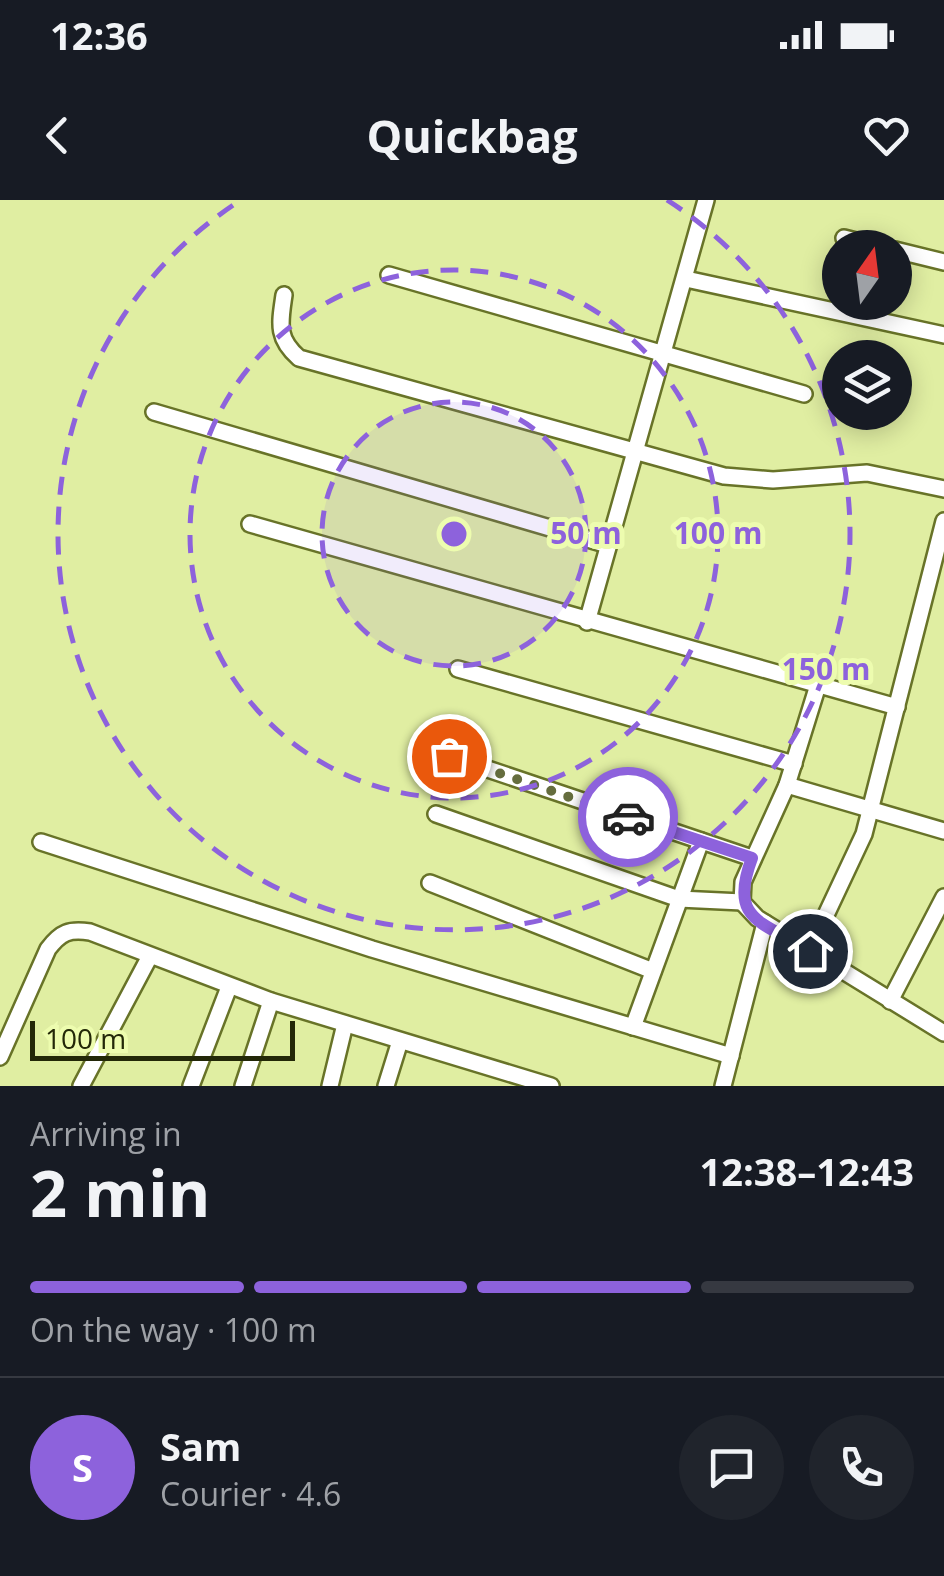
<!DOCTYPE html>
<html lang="en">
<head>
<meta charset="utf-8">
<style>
  body { margin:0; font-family:"Open Sans",sans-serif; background:#20242c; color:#f1f3f6; height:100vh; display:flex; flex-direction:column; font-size:38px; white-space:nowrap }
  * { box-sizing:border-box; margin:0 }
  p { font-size:32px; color:#9ea1a6 }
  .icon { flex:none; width:55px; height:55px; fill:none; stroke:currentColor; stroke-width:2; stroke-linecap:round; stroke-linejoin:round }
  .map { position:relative; height:886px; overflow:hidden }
  .details { display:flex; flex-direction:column; background:#171b24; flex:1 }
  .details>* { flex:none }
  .needle { width:65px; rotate:14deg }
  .controls { position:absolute; left:822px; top:30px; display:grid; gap:20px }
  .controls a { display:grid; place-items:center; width:90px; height:90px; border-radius:50%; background:#171b24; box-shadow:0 5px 25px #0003; font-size:50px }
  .scale { position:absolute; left:30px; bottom:25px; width:265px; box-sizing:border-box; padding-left:10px; border:5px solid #232808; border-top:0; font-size:28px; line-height:35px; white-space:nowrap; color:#232808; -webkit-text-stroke:8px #edfcaf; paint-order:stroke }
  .pin { position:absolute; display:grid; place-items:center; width:85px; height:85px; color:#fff; margin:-42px; border:5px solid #fff; border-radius:50%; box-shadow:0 2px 10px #0007 }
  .courier { position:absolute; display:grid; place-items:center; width:100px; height:100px; margin:-50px; border:8px solid #8d62dc; border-radius:50%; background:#fff; color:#222; box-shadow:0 2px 12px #0007 }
  .head em { font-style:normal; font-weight:700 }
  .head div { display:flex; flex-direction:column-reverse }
  .head { display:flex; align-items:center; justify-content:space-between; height:170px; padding:0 30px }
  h1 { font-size:65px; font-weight:700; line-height:75px }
  .bar { display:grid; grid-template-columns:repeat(4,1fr); gap:15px 10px; align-content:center; height:120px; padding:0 30px }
  .bar i { height:12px; border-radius:8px; background:#363941 }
  .bar .on { background:#8d62dc }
  .bar p { grid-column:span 4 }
  .line { display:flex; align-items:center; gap:25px; padding:0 30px; border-top:2px solid #363941 }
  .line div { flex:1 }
  .round { display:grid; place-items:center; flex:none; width:105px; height:105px; border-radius:52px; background:#20242c }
  .status { display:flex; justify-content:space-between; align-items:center; height:70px; padding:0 50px; background:#171b24; direction:ltr }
  .status svg { height:28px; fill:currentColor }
  header { display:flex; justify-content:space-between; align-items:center; height:130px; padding:0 30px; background:#171b24; font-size:45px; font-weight:700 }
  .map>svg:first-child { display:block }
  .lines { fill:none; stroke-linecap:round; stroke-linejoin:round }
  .minor-casing { stroke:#687328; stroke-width:20 }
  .minor { stroke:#fff; stroke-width:15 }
  .done { stroke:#656d3e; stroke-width:10; stroke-dasharray:0 18 }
  .route { stroke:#8d62dc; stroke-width:12 }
  .ring { fill:none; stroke:#8d62dc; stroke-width:5; stroke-dasharray:18 12 }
  .centre { fill:#8d62dc; stroke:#edfcaf; stroke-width:5 }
  .ring-label { font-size:30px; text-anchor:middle; font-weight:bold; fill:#8d62dc; stroke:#edfcaf; stroke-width:10; stroke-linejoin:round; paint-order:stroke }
</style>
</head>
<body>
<div class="status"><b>12:36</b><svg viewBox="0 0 49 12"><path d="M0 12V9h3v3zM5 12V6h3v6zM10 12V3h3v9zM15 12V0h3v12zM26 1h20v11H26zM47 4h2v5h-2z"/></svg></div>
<header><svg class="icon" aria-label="back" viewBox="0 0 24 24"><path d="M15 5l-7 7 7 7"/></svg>Quickbag<svg class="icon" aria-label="heart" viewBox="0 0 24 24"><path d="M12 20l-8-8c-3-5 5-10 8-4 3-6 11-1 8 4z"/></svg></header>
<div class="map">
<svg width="944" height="886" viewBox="0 0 944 886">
  <rect width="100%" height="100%" fill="#e0eea2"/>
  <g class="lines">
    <defs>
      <g id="minor">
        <polyline points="844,38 884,48"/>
        <polyline points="895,50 944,62"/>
        <polyline points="389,75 804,194"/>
        <polyline points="686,79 944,135"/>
        <path d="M284 95C280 123 276 138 299 158L724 276 773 280 867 273 944 289"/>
        <polyline points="154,212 608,345"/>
        <polyline points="250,324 897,507"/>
        <polyline points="587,422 706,0"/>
        <polyline points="458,469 794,564"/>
        <polyline points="818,485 787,585 743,682 742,702 757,718 944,833"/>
        <polyline points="449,556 752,658"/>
        <polyline points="787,585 944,631"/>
        <polyline points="436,614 679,699 742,702"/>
        <polyline points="41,642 372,749 731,856"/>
        <polyline points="430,683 653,771"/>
        <polyline points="809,751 864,634 944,321"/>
        <polyline points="890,801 944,697"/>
        <polyline points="633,827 701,641"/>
        <path d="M0 857 48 749C61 732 69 729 90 732L271 801 551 886"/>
        <polyline points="81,886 150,756"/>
        <polyline points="191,886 229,787"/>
        <polyline points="243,886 271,801"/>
        <polyline points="330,886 345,824"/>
        <polyline points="386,886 400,841"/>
        <polyline points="723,886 765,723"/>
      </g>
    </defs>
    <!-- minor casing -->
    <use href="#minor" class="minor-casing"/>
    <!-- minor -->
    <use href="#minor" class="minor"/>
  </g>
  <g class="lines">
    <!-- done -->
    <polyline class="done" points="449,556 628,617"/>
    <!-- route -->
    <path class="route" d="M628 617 752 658C728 721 762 721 810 751"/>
  </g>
  <!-- distance rings -->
  <circle cx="454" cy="334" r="132" fill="#8d62dc" fill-opacity=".12"/>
  <g class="ring">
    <circle cx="454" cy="334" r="132"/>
    <circle cx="454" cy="334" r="264"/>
    <path d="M667 0A396 396 0 1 1 241 0"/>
  </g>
  <circle cx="454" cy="334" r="15" class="centre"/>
  <g class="ring-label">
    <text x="586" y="344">50 m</text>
    <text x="718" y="344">100 m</text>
    <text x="826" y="480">150 m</text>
  </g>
</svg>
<div class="controls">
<a><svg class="needle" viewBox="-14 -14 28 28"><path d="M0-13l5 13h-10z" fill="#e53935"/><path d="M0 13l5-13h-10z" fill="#9ea1a6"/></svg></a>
<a><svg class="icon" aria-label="layers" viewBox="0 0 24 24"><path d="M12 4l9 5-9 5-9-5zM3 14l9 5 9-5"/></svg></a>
</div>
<div class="scale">100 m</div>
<div class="pin" style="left:449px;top:556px;background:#ea580c"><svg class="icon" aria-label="bag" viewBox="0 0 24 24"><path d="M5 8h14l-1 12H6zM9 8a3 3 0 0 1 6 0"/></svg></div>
<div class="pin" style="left:810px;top:751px;background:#1f2937"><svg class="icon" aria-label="home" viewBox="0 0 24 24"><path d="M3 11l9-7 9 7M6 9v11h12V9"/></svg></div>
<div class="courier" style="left:628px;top:617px"><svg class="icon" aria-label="car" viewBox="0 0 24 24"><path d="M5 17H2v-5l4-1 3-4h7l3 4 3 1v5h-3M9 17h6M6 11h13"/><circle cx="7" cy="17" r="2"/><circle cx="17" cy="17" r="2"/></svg></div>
</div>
<section class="details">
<div class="head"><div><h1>2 min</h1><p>Arriving in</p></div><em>12:38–12:43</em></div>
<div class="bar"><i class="on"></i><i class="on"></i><i class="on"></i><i></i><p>On the way · 100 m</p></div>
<div class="line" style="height:180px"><b class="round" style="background:#8d62dc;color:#fff">S</b><div><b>Sam</b><p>Courier · 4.6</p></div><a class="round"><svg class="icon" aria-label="chat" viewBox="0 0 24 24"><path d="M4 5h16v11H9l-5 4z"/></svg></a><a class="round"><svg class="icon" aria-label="phone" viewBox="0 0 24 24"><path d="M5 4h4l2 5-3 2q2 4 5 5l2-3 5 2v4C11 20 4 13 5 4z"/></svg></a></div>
</section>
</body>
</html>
